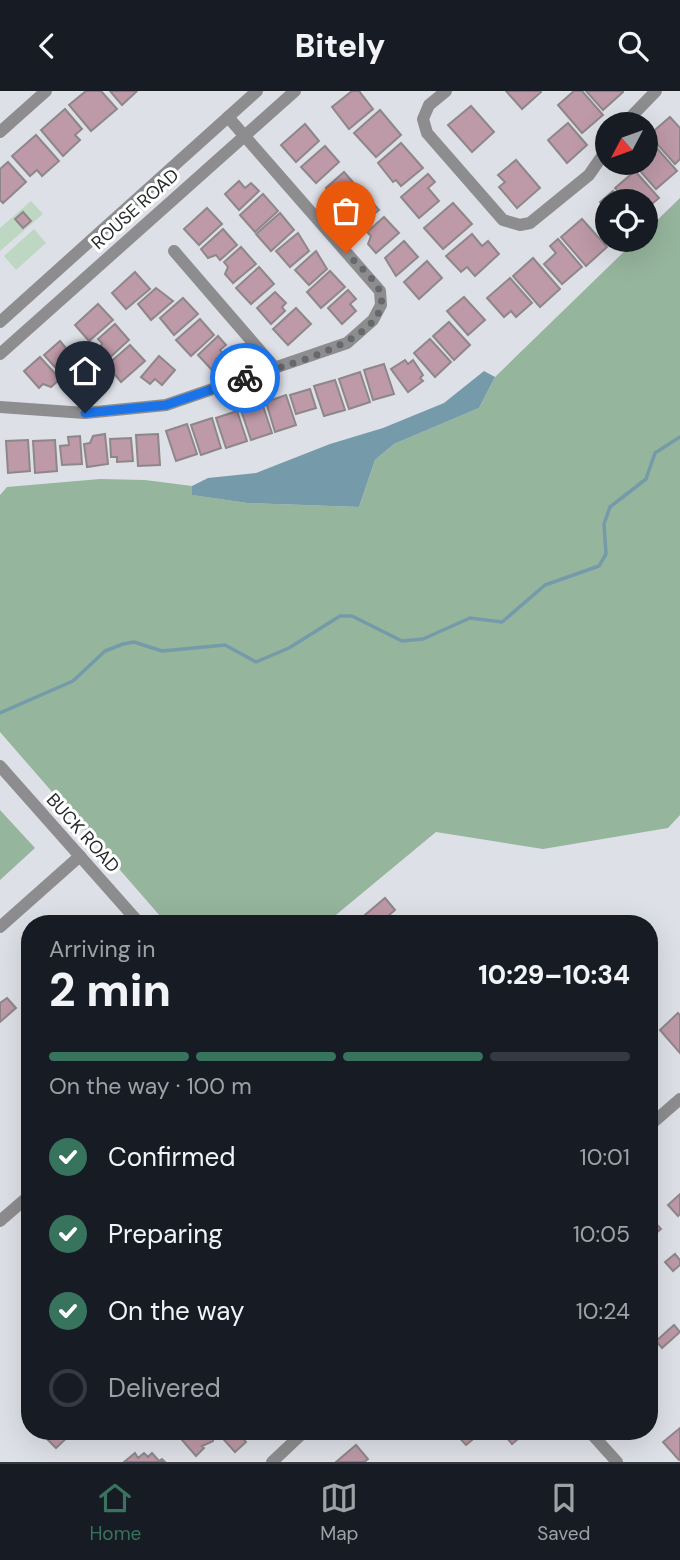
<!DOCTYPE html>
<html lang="en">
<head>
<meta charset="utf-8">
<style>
  body { margin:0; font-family:"DM Sans",sans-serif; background:#242831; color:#f1f3f6; height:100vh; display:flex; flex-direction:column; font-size:26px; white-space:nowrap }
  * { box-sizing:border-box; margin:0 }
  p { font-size:23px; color:#9ea1a6 }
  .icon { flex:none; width:38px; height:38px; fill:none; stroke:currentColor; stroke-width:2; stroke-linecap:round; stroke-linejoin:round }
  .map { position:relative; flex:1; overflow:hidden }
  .details { position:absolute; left:21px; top:824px; width:637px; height:525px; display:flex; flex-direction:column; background:#171b24; border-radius:28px; box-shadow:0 7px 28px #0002 }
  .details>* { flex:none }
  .needle { width:46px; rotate:229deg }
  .buttons { position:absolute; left:595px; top:21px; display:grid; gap:14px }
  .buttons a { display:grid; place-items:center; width:63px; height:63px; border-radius:50%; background:#171b24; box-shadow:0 7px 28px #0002; font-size:35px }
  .pin { position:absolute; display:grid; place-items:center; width:60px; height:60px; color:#fff; margin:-72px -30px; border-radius:50% 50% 50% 0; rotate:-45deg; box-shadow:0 0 7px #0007 }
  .pin .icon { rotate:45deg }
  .courier { position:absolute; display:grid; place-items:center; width:70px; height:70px; margin:-35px; border:5px solid #1a73e8; border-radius:50%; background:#fff; color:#222; box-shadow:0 2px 9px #0007 }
  .headline em { font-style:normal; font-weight:800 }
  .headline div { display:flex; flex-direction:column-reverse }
  .headline { display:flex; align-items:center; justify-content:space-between; height:119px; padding:0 28px }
  h1 { font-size:46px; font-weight:800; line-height:52px }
  .bar { display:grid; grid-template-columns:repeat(4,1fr); gap:10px 7px; align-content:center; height:84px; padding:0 28px }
  .bar i { height:9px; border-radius:5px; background:#363941 }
  .bar .on { background:#37735d }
  .bar p { grid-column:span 4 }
  ol { padding:0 28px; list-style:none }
  li { display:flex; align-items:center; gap:21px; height:77px }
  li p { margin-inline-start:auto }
  li .icon { padding:7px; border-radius:50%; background:#37735d; color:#fff; stroke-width:4 }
  li:last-child { color:#9ea1a6 }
  li i { width:38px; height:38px; border:4px solid #363941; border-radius:50% }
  header { display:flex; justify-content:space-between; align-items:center; height:91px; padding:0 28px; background:#171b24; font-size:32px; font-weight:800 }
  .tabs { display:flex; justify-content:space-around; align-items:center; height:98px; border-top:2px solid #363941; background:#171b24; font-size:19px; color:#9ea1a6 }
  .tabs a { display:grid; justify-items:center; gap:4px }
  .tabs .on { color:#37735d }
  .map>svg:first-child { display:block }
  .green { fill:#bed7c3 }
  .forest { fill:#96b59d }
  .water { fill:#759baa }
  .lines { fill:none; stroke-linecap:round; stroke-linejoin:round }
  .stream { stroke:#759baa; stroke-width:3.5 }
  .building { fill:#be99a7; stroke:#8e8789; stroke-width:2 }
  .minor { stroke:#8d8c8e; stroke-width:12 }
  .done { stroke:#67686c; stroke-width:7; stroke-dasharray:0 12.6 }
  .route { stroke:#1a73e8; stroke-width:9 }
  .labels { text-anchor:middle; stroke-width:6; stroke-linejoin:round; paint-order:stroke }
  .street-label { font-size:18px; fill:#27282a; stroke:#fff }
</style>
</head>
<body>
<header><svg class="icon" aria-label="back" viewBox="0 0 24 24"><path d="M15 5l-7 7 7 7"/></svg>Bitely<svg class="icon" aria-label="search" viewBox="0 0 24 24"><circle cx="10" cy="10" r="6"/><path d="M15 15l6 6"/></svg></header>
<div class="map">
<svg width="680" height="1371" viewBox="0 0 680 1371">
  <rect width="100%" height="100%" fill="#dee0e7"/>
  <!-- green -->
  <g class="green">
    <polygon points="31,110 43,123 0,160 0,137"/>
    <polygon points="34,138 46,152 16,179 4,165"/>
  </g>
  <!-- forest -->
  <g class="forest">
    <polygon points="680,107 680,724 668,737 543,758 436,741 325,833 167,833 0,641 0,404 7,396 100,388 145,389 192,395 193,404 247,412 359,416 375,369 394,353 479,317 495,286 636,149 646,149 646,140"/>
    <polygon points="0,719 35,757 0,789"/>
  </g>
  <!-- water -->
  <polygon class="water" points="484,280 495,286 479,317 394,353 375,369 359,416 247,412 192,404 192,395 208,387 256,382 330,353 383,337 444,312"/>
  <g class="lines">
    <!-- stream -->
    <polyline class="stream" points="0,622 73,590 105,560 123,553 134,551 162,560 225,554 256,571 289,557 340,525 352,525 402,550 423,548 470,527 502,531 545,494 599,475 606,463 604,433 610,416 646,388 655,362 680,346"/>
  </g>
  <!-- building -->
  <g class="building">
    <polygon points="86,0 101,0 117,18 91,40 69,14"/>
    <polygon points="110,0 137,0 122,14"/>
    <polygon points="352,0 359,0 373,18 349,38 332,16"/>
    <polygon points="506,0 540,0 541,1 522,18"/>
    <polygon points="574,0 582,0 603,24 582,42 558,14"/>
    <polygon points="586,0 623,0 623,1 603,19"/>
    <polygon points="471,15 494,41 472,61 448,34"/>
    <polygon points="65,18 82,38 75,44 80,49 63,65 41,39"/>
    <polygon points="380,19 401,44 376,66 354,42"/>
    <polygon points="670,26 680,37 680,68 675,73 649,44"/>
    <polygon points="568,32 587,54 567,72 548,49"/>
    <polygon points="305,33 319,50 296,71 281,54"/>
    <polygon points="36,44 59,70 42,85 37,79 30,85 12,65"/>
    <polygon points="401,52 423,77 401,95 396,89 393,91 378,72"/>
    <polygon points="654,54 677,80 656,98 633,72 646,72 646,61"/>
    <polygon points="325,55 339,71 316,92 301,76"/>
    <polygon points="516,69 540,97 517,117 499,96 505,91 498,84"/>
    <polygon points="8,71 26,91 3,112 0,109 0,78"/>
    <polygon points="635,80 659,107 646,118 646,110 627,110 615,97"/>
    <polygon points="344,81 358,97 337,115 326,97"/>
    <polygon points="428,83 435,91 428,97 439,110 419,127 401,106"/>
    <polygon points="239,90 245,97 251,92 259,100 239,119 225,103"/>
    <polygon points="613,100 622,110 607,110 607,137 597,124 605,117 600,111"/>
    <polygon points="263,103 278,120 255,141 240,124"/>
    <polygon points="365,103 379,119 356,139 349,130 351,123 347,118"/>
    <polygon points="453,112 472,133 443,158 424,137"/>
    <polygon points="207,117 222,133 199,154 184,138"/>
    <polygon points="23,121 31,130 23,137 15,128"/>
    <polygon points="280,122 294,139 271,160 256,143"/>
    <polygon points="384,126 399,142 376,162 368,153 371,145 367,141"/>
    <polygon points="582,128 607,156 586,175 561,146"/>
    <polygon points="223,138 237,154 220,169 216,164 208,167 201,158"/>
    <polygon points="298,142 309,160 290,176 276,160"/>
    <polygon points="472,143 482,155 488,150 499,163 475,185 467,176 461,181 446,165"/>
    <polygon points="558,148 582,176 562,193 544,173 556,162 550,155"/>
    <polygon points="404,150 418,166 396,185 385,167"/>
    <polygon points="241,156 256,173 233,192 225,183 228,176 224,171"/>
    <polygon points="316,160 327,178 309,194 295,179"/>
    <polygon points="533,167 560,198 540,216 513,185"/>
    <polygon points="427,170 442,187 419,208 404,191"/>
    <polygon points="259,176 274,193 251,213 236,197"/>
    <polygon points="330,180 345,196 321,217 307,201"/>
    <polygon points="135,181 150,198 126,218 112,202"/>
    <polygon points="510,187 532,212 516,226 511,220 504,226 487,207"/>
    <polygon points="156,197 173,210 151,229 138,213"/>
    <polygon points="348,199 356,208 350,213 356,220 342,233 328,217"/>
    <polygon points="275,201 286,212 282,216 285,220 271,233 257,217"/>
    <polygon points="464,206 485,229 468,244 447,220"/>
    <polygon points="183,207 198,223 174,244 160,227"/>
    <polygon points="98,213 113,229 89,250 75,234"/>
    <polygon points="296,217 311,233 288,254 273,238"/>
    <polygon points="200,228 214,244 191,265 176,249"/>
    <polygon points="449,231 470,254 454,269 433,245"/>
    <polygon points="115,233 129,249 107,269 99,260 102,252 98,248"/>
    <polygon points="218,245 226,254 220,259 226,266 212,279 198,264"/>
    <polygon points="430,248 451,271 435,286 414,262"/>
    <polygon points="60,250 76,269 63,285 44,264"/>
    <polygon points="130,254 145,270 121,291 107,274"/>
    <polygon points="159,265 175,279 162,294 155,288 150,293 141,286"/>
    <polygon points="40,266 60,288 51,296 43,293 39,297 24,280"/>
    <polygon points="405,269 408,273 413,269 423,284 420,287 423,290 408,301 391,278"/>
    <polygon points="384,273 394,303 373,309 364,279"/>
    <polygon points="360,281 370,311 349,318 339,288"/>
    <polygon points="335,289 345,319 324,325 314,295"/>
    <polygon points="310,298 316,317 296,323 290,304"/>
    <polygon points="286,304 296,334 275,341 266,311"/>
    <polygon points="262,312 272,342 251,349 241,319"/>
    <polygon points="237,320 247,350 226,357 216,327"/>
    <polygon points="212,327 221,357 201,364 191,334"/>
    <polygon points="187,333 197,363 176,370 166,340"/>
    <polygon points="105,343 108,373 87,376 84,353 90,352 93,345"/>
    <polygon points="158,343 160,374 138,375 136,344"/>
    <polygon points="80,345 82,373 62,374 60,355 69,354 68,346"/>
    <polygon points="131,347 133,370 117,371 117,366 111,366 110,348"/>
    <polygon points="28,349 30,380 8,382 6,350"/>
    <polygon points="55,349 57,380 35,382 33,350"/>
    <polygon points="385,807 395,819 379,833 363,833 359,829"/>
    <polygon points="7,907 16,917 0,931 0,912"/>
    <polygon points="678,922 680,924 680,962 660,939"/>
    <polygon points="680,1103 680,1123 678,1125 668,1114"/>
    <polygon points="649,1125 661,1138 649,1148"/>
    <polygon points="675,1163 680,1169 680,1174 673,1180 665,1171"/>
    <polygon points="674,1234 680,1241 662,1257 656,1250"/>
    <polygon points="680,1337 680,1368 679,1369 663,1351"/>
    <polygon points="57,1340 74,1340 56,1357 48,1349"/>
    <polygon points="175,1340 236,1340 246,1351 235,1361 217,1341 213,1345 213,1350 202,1355 204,1357 196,1365 182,1349 185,1346 180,1341 178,1344"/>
    <polygon points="453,1340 473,1340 477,1345 466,1354"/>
    <polygon points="501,1340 523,1340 525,1342 512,1353"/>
    <polygon points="356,1354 368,1368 364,1371 336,1371"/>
    <polygon points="135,1362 138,1367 144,1362 148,1366 152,1362 159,1370 162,1368 165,1371 124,1371"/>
  </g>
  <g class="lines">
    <!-- minor -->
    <g class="minor">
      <polyline points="446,0 429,14 423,28 427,42 503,129 520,134 530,132 589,84 607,58"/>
      <polyline points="624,33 656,0"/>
      <polyline points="0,41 46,0"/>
      <polyline points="174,160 275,277"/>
      <polyline points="0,231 257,0"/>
      <polyline points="0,263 295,0"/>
      <polyline points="0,316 85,322 166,314 347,252 373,229 381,214 380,200 228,26"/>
      <polyline points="0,675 140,833"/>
      <polyline points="0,836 80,765"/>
      <polyline points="649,1035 680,1008"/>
      <polyline points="0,1130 30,1104"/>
      <polyline points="589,1340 617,1371"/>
      <polyline points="272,1371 305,1340"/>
    </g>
  </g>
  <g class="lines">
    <!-- done -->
    <path class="done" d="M245 287C278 276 390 251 381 204 378 190 356 172 346 162"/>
    <!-- route -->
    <polyline class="route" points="85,322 166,314 245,287"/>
  </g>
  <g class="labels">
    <!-- street labels -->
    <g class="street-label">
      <text transform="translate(135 118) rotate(-42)" y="6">ROUSE ROAD</text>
      <text transform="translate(83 742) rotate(48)" y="6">BUCK ROAD</text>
    </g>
  </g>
</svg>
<div class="buttons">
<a><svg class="needle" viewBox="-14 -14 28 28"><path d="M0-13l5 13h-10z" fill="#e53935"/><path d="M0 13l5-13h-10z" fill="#9ea1a6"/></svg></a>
<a><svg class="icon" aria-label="locate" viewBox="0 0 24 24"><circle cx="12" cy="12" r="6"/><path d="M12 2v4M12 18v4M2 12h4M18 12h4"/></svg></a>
</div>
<div class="pin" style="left:346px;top:162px;background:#ea580c"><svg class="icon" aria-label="bag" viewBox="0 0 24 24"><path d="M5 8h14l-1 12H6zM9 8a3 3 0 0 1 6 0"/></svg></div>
<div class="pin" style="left:85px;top:322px;background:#1f2937"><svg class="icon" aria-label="home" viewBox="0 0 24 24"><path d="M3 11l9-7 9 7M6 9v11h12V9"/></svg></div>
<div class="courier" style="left:245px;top:287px"><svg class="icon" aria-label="bike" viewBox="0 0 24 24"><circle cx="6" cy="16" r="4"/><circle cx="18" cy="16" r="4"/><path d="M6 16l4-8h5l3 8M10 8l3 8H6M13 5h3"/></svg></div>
<section class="details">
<div class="headline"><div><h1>2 min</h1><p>Arriving in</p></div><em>10:29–10:34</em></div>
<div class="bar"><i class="on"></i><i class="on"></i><i class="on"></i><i></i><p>On the way · 100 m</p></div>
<ol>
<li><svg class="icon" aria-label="check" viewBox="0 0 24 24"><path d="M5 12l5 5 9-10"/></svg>Confirmed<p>10:01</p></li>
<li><svg class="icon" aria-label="check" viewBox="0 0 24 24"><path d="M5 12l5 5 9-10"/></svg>Preparing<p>10:05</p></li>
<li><svg class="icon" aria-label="check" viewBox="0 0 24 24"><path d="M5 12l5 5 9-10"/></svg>On the way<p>10:24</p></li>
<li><i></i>Delivered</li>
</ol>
</section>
</div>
<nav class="tabs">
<a class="on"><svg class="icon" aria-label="home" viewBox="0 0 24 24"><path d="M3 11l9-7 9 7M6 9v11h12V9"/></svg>Home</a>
<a><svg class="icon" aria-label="map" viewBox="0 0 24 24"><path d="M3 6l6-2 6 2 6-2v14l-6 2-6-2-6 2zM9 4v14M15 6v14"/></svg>Map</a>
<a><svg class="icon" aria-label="saved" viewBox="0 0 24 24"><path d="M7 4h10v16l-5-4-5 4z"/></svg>Saved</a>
</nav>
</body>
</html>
